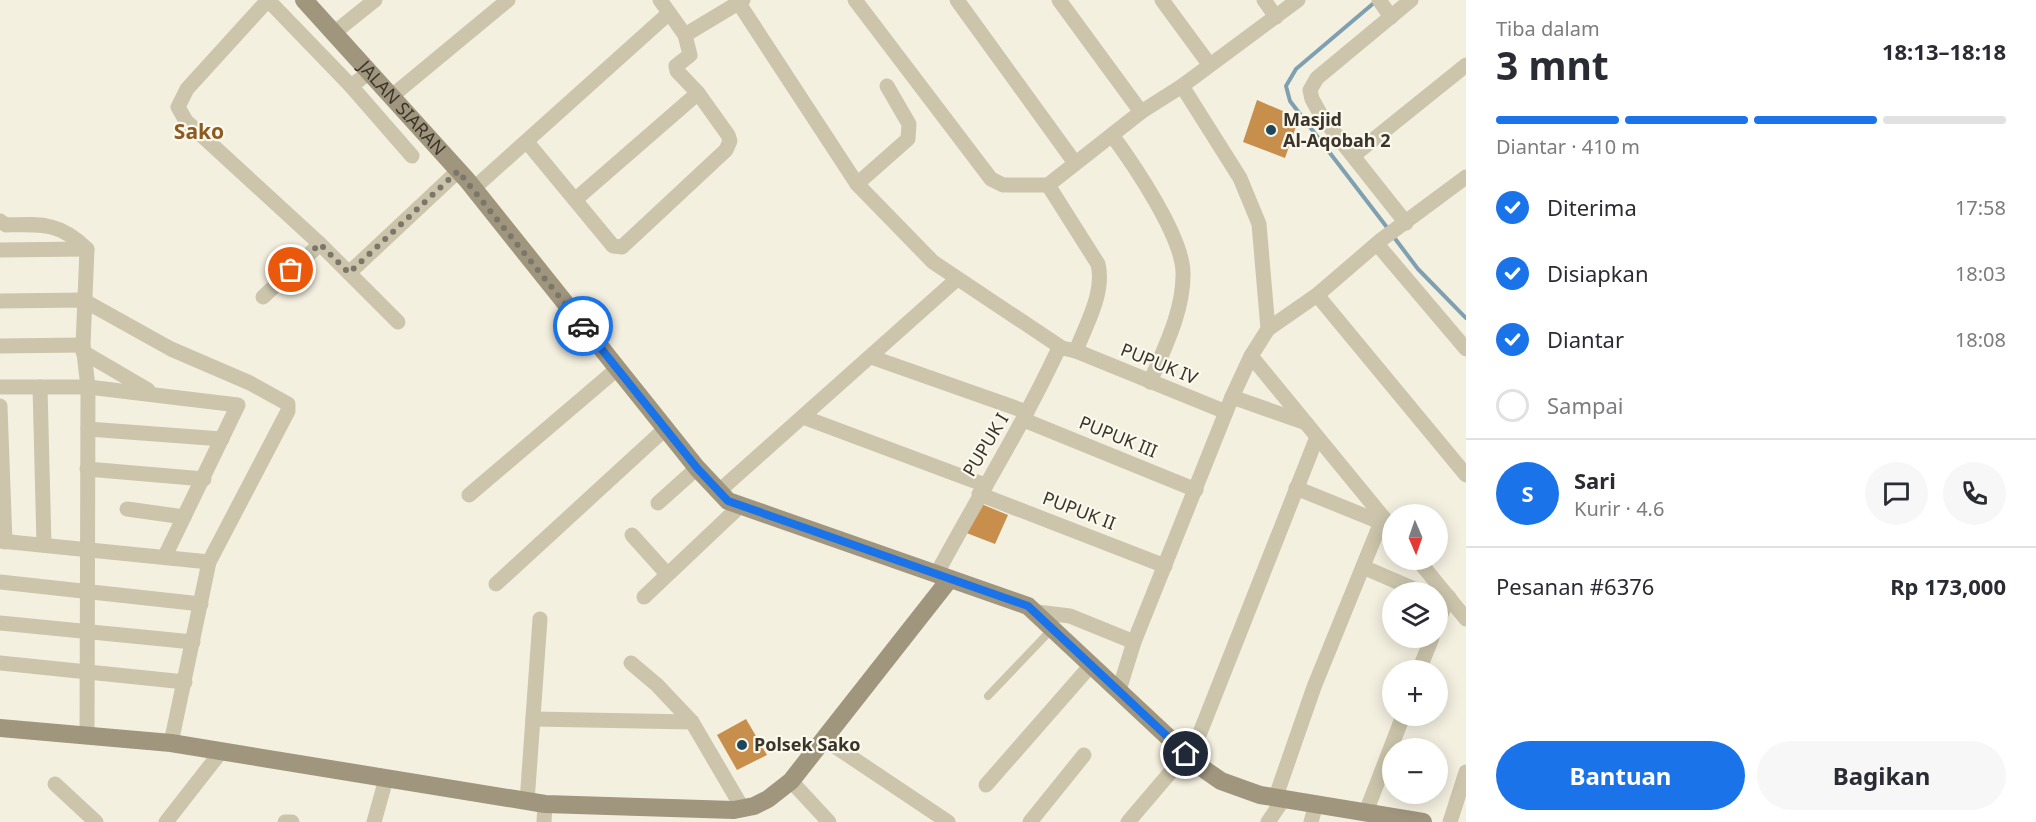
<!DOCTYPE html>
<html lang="id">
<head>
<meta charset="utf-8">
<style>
  body { margin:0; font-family:"Noto Sans",sans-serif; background:#f7f7f7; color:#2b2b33; height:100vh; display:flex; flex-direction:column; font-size:22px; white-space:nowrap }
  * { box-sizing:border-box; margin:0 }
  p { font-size:20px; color:#7c7c81 }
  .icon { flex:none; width:33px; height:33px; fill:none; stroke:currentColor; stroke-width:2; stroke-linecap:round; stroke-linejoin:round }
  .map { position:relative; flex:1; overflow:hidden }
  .side { display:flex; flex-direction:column; background:#fff; width:570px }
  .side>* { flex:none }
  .needle { width:39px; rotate:178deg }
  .tools { position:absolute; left:1382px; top:504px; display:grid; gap:12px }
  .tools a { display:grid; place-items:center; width:66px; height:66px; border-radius:50%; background:#fff; box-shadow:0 3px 15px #0003; font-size:30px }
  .pin { position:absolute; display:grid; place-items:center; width:51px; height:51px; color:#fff; margin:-26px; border:3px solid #fff; border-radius:50%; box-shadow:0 2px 6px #0007 }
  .courier { position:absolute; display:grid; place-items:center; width:60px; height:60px; margin:-30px; border:4px solid #1a73e8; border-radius:50%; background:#fff; color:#222; box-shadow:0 2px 8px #0007 }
  .headline em { font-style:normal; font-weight:700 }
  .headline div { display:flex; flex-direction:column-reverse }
  .headline { display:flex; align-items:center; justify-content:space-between; height:102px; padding:0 30px }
  h1 { font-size:39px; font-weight:700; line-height:45px }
  .bar { display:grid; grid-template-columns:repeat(4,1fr); gap:9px 6px; align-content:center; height:72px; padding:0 30px }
  .bar i { height:8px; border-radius:4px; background:#e1e1e2 }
  .bar .on { background:#1a73e8 }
  .bar p { grid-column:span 4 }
  .line { display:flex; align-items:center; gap:15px; padding:0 30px; border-top:2px solid #e1e1e2 }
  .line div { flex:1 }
  .round { display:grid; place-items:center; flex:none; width:63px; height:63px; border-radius:32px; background:#f7f7f7 }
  ol { padding:0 30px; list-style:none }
  li { display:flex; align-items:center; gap:18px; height:66px }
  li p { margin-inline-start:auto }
  li .icon { padding:6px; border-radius:50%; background:#1a73e8; color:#fff; stroke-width:4 }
  li:last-child { color:#7c7c81 }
  li i { width:33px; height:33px; border:3px solid #e1e1e2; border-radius:50% }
  .action { display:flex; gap:12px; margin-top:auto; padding:12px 30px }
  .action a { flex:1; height:69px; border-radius:36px; background:#1a73e8; color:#fff; font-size:24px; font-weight:700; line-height:69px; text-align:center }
  .action a+a { background:#f7f7f7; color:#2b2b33 }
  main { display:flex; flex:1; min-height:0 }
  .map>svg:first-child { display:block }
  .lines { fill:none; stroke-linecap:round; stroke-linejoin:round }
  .stream { stroke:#7fa0b1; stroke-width:4 }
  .building { fill:#c78f4b }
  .lane { stroke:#ccc5ac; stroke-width:8 }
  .street { stroke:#ccc5ac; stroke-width:15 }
  .secondary { stroke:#a0957d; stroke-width:18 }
  .done { stroke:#7b766a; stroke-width:6; stroke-dasharray:0 10.8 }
  .route { stroke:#1a73e8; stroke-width:8 }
  .poi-dot { fill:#1f465d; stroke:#fbf9ed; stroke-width:2 }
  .labels { text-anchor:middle; stroke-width:4.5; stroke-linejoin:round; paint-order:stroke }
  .street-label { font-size:18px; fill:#3a342b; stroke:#fbf9ed }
  .poi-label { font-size:18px; font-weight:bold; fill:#3a342b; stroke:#fbf9ed; text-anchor:start }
  .quarter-label { font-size:21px; font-weight:bold; fill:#8b5b22; stroke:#fbf9ed }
</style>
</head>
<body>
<main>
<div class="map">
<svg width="1466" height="822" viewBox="0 0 1466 822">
  <rect width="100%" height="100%" fill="#f4f0e0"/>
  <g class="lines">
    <!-- stream -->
    <g class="stream">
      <polyline points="1375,2 1296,69 1286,86 1290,101 1389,230"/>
      <polyline points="1393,236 1418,269 1466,318"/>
    </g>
  </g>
  <!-- building -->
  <g class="building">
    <polygon points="1257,100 1299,118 1285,158 1243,142"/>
    <polygon points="979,503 1008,515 995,544 964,532"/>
    <polygon points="746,719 767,755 737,770 717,735"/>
  </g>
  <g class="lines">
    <!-- lane -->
    <polyline class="lane" points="988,696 1052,629"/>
    <!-- street -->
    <g class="street">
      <polyline points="660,0 685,35 743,0"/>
      <polyline points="855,0 991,179 1003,185 1048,185 1141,112 1182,86 1298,0"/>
      <polyline points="957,0 1075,163"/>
      <polyline points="1059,0 1141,112"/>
      <polyline points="1162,0 1209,64"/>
      <polyline points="1264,0 1276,17"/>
      <polyline points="1379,0 1391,17"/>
      <polyline points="738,2 857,184 933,262 1062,348"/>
      <polyline points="334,33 375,0"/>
      <polyline points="370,72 351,86 268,0 187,89 178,107 186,121 320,244 398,322"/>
      <polyline points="351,86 412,156"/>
      <polyline points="392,96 508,0"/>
      <path d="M1112 135C1134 165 1183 237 1183 273 1184 310 1164 349 1150 382"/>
      <polyline points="527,142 613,246 622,247 726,150 730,141 728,135 698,93 677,71 676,66 690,55 685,35"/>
      <polyline points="1353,156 1466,65"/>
      <polyline points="857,184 908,139 909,124 887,86"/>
      <path d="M1048 185 1098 264C1105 293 1086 324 1076 351"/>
      <polyline points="473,189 668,14"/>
      <polyline points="576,199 698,93"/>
      <path d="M0 221 6 225C41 224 60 222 87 249L83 345 88 387 87 736"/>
      <polyline points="1406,223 1322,117 1312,99 1310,90 1317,78 1411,0"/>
      <polyline points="1377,244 1466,349"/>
      <polyline points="0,250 87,249"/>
      <polyline points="349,273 458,171"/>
      <polyline points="1317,295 1466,475"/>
      <polyline points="263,297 320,244"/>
      <polyline points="0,301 83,300 171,349 250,383 288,404 288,411 209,562 171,743"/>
      <polyline points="1268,329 1317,295 1381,240 1466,177"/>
      <polyline points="0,346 83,345"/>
      <polyline points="83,352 148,390"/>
      <polyline points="1251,356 1392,528"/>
      <polyline points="871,357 1027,412"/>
      <polyline points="0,387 88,387 238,405 165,556"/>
      <polyline points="40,387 44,545"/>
      <polyline points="1232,397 1306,423"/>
      <polyline points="0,406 5,542"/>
      <polyline points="803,417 985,485"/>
      <polyline points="1024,420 1196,490"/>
      <polyline points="88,429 222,439"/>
      <polyline points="87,469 204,479"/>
      <polyline points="1296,488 1380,522"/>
      <polyline points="718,492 957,279"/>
      <polyline points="979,494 1165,566"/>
      <polyline points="469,495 617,369"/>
      <polyline points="658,503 697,468"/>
      <polyline points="127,509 184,517"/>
      <polyline points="632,535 667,574"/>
      <polyline points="0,541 209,562"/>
      <polyline points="1418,560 1466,619"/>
      <polyline points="1363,567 1421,592"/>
      <path d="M936 575C976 500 1021 429 1057 352L1062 348 1076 351 1226 412"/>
      <polyline points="0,582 201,604"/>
      <polyline points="496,584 665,429"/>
      <polyline points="644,597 740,506"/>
      <polyline points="1037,612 1070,616 1134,642"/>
      <polyline points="0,623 193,642"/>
      <polyline points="1437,623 1449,597"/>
      <polyline points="0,663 185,682"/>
      <polyline points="631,663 657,685 692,722"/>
      <polyline points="1419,670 1432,638"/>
      <polyline points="1119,690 1134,642 1232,397 1251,356 1268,329 1259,224 1240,178 1182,86"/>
      <polyline points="533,719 692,722 743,809"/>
      <polyline points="824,739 948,822"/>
      <polyline points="1190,758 1317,437"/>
      <polyline points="791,781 829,822"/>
      <polyline points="55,784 96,822"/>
      <polyline points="986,785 1092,664"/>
      <polyline points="1275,799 1314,687 1383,517"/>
      <polyline points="527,802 540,619"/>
      <polyline points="1366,812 1403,716"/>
      <polyline points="166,822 220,753"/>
      <polyline points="285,822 292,822"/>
      <polyline points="374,822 386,779"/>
      <polyline points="544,822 545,804"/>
      <polyline points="1030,822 1084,755"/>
      <polyline points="1128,822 1186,754"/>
      <polyline points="1268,822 1283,800"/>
      <polyline points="1311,822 1316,804"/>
      <polyline points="1450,822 1466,772"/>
    </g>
    <!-- secondary -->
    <g class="secondary">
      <path id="s1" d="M304 0 467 180 697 468 728 501 1028 606 1198 765 1221 781 1260 795 1423 822"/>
      <polyline points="0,728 171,743 545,804 734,810 754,806 768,799 791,781 949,580"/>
    </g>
  </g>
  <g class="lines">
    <!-- done -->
    <polyline class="done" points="291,270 320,244 349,273 458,171 583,326"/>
    <!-- route -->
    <polyline class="route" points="583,326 697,468 728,501 1028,606 1186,754"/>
  </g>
  <!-- markers -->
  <g class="poi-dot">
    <circle cx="1271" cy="130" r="6"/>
    <circle cx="742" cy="745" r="6"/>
  </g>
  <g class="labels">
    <!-- street labels -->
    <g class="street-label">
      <text dy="6" stroke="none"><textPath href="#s1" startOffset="146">JALAN SIARAN</textPath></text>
      <text transform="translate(1159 364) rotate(22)" y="6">PUPUK IV</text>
      <text transform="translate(1118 437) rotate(22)" y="6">PUPUK III</text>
      <text transform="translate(986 445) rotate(-59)" y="6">PUPUK I</text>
      <text transform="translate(1079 511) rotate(21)" y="6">PUPUK II</text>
    </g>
    <!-- poi labels -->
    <g class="poi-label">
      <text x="1283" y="126">Masjid<tspan x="1283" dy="21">Al-Aqobah 2</tspan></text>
      <text x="754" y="751">Polsek Sako</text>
    </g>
    <!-- quarter labels -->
    <g class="quarter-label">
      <text x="199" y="139">Sako</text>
    </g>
  </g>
</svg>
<div class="tools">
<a><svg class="needle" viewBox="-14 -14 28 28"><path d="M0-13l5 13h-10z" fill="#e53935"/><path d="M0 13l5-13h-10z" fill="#7c7c81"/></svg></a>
<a><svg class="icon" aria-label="layers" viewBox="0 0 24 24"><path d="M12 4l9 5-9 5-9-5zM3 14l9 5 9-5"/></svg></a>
<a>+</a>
<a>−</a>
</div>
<div class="pin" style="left:291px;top:270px;background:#ea580c"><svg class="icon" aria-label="bag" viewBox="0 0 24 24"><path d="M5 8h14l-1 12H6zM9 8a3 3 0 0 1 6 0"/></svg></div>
<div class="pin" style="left:1186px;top:754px;background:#1f2937"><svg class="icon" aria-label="home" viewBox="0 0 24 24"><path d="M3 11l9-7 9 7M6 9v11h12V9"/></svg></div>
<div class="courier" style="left:583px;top:326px"><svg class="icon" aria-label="car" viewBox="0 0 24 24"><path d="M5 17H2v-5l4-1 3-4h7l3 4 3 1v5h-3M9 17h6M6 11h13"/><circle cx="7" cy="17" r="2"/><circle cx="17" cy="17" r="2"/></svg></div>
</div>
<section class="side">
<div class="headline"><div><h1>3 mnt</h1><p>Tiba dalam</p></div><em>18:13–18:18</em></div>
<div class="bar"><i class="on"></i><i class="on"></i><i class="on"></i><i></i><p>Diantar · 410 m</p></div>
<ol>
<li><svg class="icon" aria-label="check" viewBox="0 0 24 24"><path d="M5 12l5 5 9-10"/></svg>Diterima<p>17:58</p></li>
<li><svg class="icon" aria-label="check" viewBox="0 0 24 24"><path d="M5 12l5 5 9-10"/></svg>Disiapkan<p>18:03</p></li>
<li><svg class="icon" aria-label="check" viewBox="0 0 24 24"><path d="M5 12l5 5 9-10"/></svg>Diantar<p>18:08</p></li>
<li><i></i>Sampai</li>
</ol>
<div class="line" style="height:108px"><b class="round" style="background:#1a73e8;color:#fff">S</b><div><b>Sari</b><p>Kurir · 4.6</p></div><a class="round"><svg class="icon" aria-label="chat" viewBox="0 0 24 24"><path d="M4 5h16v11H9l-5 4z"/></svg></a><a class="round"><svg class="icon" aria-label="phone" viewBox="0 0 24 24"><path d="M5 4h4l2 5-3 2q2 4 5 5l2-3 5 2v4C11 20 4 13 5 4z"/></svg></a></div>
<div class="line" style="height:78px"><div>Pesanan #6376</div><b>Rp 173,000</b></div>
<div class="action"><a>Bantuan</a><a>Bagikan</a></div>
</section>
</main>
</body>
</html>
